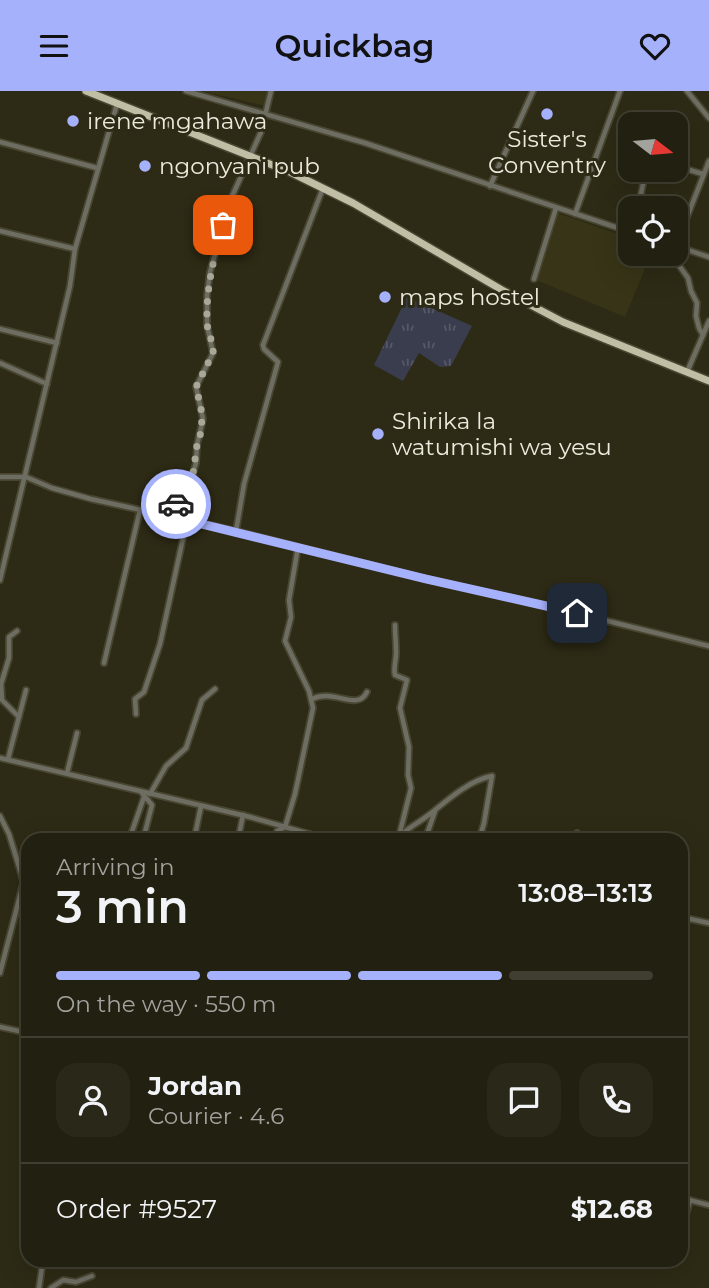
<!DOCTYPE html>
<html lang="en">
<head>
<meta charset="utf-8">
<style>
  body { margin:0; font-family:Montserrat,sans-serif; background:#2a2819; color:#f1f3f6; height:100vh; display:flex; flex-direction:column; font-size:26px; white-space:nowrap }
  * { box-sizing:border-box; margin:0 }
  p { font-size:23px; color:#a2a39f }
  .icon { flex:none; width:38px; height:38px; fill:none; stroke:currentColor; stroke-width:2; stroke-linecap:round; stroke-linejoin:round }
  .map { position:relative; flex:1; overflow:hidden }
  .details { position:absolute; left:21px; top:742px; width:667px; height:434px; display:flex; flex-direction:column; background:#222010; border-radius:21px; box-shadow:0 7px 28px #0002,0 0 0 2px #3f3e30 }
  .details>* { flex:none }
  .needle { width:46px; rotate:106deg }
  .buttons { position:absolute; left:618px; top:21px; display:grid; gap:14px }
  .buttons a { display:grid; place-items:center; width:70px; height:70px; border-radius:14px; background:#222010; box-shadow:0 7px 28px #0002,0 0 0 2px #3f3e30; font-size:35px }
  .pin { position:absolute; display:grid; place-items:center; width:60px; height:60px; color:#fff; margin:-30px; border-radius:14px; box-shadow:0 4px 10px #0006 }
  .courier { position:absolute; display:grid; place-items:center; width:70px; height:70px; margin:-35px; border:5px solid #a6b1fc; border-radius:50%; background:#fff; color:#222; box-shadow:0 2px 9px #0007 }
  .overview em { font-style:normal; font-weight:600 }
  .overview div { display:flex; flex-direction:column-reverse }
  .overview { display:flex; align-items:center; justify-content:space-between; height:119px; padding:0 35px }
  h1 { font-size:46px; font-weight:600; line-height:52px }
  .bar { display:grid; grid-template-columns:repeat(4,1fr); gap:10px 7px; align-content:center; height:84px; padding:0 35px }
  .bar i { height:9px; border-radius:5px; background:#3f3e30 }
  .bar .current { background:#a6b1fc }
  .bar p { grid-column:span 4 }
  .line { display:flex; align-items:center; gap:18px; padding:0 35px; border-top:2px solid #3f3e30 }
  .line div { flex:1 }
  .round { display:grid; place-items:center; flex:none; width:74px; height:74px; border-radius:21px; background:#2a2819 }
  header { display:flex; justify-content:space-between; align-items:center; height:91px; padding:0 35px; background:#a6b1fc; color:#111; font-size:32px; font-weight:600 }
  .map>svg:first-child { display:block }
  .built { fill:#373417 }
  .grass { fill:url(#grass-tufts) }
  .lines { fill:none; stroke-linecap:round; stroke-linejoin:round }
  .minor-casing { stroke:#484531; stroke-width:8 }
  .trunk-casing { stroke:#484531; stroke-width:10 }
  .minor { stroke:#6e6d62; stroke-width:4.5 }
  .trunk { stroke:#c0bea5; stroke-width:7 }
  .done { stroke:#a9a798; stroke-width:7; stroke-dasharray:0 12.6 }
  .route { stroke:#a6b1fc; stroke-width:9 }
  .poi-dot { fill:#a6b1fc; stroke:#2d2a15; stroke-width:2.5 }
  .labels { text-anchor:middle; stroke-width:6; stroke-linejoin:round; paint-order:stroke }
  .poi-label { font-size:23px; fill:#ecebde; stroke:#2d2a15; text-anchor:start }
</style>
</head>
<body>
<header><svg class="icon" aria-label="menu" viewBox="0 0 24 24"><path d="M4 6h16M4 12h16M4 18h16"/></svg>Quickbag<svg class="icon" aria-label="heart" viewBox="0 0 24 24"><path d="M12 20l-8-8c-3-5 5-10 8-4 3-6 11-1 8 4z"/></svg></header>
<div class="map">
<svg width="709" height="1197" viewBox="0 0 709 1197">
  <defs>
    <pattern id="grass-tufts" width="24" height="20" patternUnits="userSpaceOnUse" patternTransform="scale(1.75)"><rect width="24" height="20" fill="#3a3d4e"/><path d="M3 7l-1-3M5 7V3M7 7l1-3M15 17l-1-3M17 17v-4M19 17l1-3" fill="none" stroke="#575967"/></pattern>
  </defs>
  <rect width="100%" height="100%" fill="#2d2a15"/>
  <!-- built -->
  <g class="built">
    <polygon points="202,0 269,0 266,15"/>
    <polygon points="557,122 630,147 630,163 651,163 625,226 536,189"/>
  </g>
  <!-- grass -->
  <polygon class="grass" points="407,206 472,235 451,275 440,276 419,262 403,290 374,274"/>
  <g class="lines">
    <defs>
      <g id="minor">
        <polyline points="186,0 365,52 630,141"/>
        <polyline points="687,0 709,27"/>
        <polyline points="0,51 97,77"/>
        <polyline points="676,75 703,83"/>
        <polyline points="490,95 533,0"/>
        <polyline points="638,117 646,79"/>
        <polyline points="575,123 620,0"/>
        <polyline points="0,140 75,158"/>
        <polyline points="676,154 709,70"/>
        <polyline points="676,155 709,166"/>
        <polyline points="671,163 688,187 691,200 697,212 696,225 699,237 703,244"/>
        <polyline points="534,188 556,117"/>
        <polyline points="0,238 57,252"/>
        <polyline points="0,272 47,293"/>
        <polyline points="687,281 709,230"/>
        <polyline points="0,386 26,386 52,397 91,408 236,440 426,488 535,512 709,555"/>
        <polyline points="169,425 175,415 179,400 192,385 196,372 197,354 203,328 196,296 213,262 207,234 207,204 210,181 230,110 261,41 271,0"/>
        <polyline points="236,440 244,393 278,271 264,258 263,254 323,97"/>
        <polyline points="0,489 70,195 75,158 117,13"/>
        <path d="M395 534C395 543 396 551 396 559 397 568 393 575 395 584L407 589 400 617 409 656 408 684 411 697 398 749"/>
        <polyline points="17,540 9,546 9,567 1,593 2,609 19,626"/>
        <polyline points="104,572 140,419"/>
        <path d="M312 608C334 597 357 621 367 601"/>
        <polyline points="136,623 135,608 144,601 160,553 187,429"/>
        <polyline points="0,667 250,726 331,749"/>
        <polyline points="8,668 26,599"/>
        <polyline points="67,682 77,642"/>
        <polyline points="142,702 152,714 143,749"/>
        <polyline points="150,703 166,675 186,657 202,609 215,598"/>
        <polyline points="0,725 9,743 28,805"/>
        <polyline points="577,742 581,749"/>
        <path d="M400 745C411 734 424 729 435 719 452 705 471 689 492 685L484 732 479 749"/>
        <polyline points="129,749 144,706"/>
        <polyline points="194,749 201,715"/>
        <polyline points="238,749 243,724"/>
        <polyline points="275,749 277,740 285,736 295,703 313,617 309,600 285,550 291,526 289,509 298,456"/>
        <polyline points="425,749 435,720"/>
        <polyline points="681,826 709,832"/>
        <polyline points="0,882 23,793"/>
        <polyline points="0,936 28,942"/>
        <polyline points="681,1107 709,1114"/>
        <polyline points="681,1143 690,1109"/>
        <polyline points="39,1197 43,1169"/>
        <polyline points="51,1197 63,1189 76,1191 92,1185"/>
      </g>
      <polyline id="trunk" points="86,0 290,81 353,112 502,199 563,231 709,290"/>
    </defs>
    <!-- minor casing -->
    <use href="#minor" class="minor-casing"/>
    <!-- trunk casing -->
    <use href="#trunk" class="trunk-casing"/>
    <!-- minor -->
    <use href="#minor" class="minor"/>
    <!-- trunk -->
    <use href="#trunk" class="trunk"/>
  </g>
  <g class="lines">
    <!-- done -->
    <path class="done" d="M176 413 179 400 193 383 197 354 202 338 201 317 196 296 213 262C214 251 207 242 207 230 206 197 214 166 223 134"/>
    <!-- route -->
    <polyline class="route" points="176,413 169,425 426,488 577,522"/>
  </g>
  <!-- markers -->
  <g class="poi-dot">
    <circle cx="547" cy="23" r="7"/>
    <circle cx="73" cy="30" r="7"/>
    <circle cx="145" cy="75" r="7"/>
    <circle cx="385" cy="206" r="7"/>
    <circle cx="378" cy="343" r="7"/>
  </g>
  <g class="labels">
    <!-- poi labels -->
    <g class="poi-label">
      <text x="87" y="38">irene mgahawa</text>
      <text x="547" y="56" text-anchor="middle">Sister's<tspan x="547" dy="26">Conventry</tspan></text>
      <text x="159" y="83">ngonyani pub</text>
      <text x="399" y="214">maps hostel</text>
      <text x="392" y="338">Shirika la<tspan x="392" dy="26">watumishi wa yesu</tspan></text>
    </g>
  </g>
</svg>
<div class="buttons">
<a><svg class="needle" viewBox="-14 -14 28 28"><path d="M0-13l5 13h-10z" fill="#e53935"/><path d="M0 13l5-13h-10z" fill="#a2a39f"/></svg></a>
<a><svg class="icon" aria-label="locate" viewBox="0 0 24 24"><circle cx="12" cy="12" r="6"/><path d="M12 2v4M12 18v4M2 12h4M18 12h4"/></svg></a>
</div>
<div class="pin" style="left:223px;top:134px;background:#ea580c"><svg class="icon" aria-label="bag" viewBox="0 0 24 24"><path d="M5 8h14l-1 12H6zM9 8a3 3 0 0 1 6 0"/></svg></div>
<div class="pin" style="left:577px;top:522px;background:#1f2937"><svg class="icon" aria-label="home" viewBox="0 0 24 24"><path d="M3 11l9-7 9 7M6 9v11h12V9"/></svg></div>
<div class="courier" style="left:176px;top:413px"><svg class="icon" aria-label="car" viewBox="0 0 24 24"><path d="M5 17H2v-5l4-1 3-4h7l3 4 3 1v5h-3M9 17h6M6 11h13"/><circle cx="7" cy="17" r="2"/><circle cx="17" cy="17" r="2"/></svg></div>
<section class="details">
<div class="overview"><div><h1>3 min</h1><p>Arriving in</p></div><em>13:08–13:13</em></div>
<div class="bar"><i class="current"></i><i class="current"></i><i class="current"></i><i></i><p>On the way · 550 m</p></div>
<div class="line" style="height:126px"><a class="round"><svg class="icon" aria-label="person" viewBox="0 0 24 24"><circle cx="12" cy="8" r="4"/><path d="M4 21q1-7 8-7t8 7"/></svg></a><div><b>Jordan</b><p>Courier · 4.6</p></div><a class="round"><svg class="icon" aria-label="chat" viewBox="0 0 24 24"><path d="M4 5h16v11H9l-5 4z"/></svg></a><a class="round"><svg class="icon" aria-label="phone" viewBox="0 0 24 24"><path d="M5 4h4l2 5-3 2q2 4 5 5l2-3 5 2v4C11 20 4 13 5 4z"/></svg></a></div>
<div class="line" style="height:91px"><div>Order #9527</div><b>$12.68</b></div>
</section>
</div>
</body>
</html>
